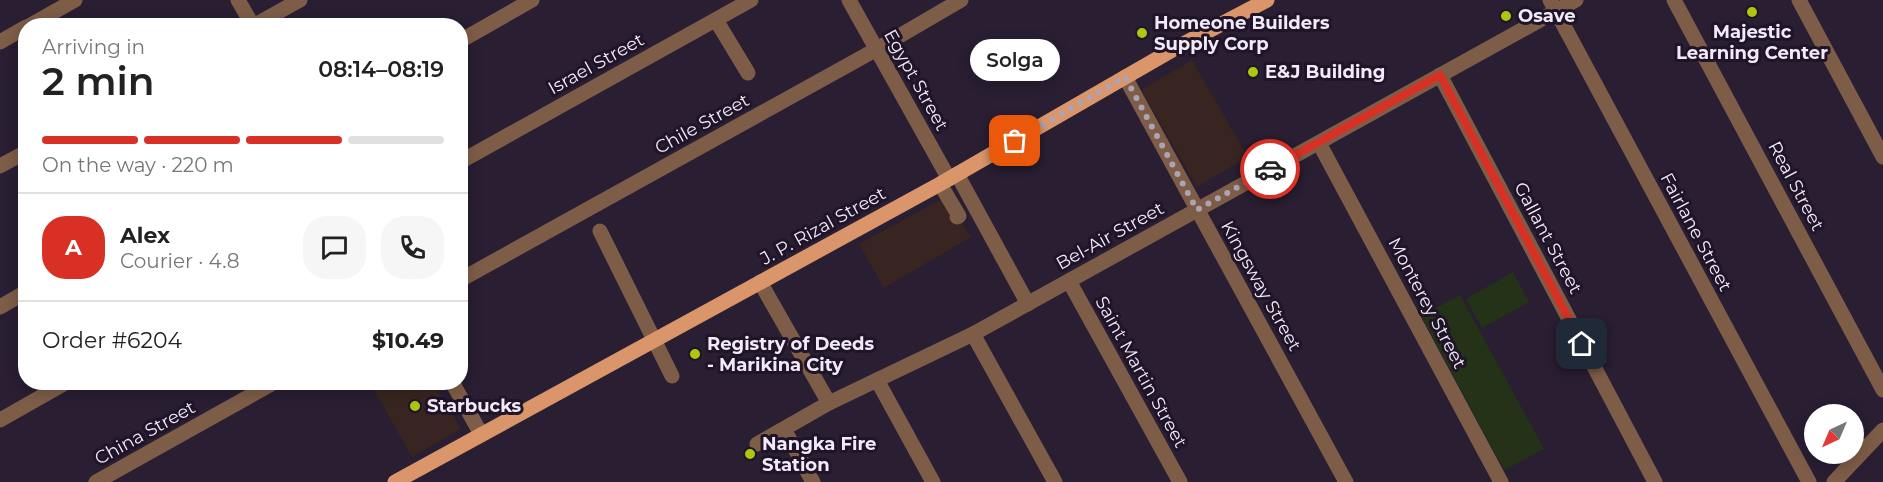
<!DOCTYPE html>
<html lang="en">
<head>
<meta charset="utf-8">
<style>
  body { margin:0; font-family:Montserrat,sans-serif; background:#f6f6f6; color:#222; height:100vh; display:flex; flex-direction:column; font-size:22px; white-space:nowrap }
  * { box-sizing:border-box; margin:0 }
  p { font-size:20px; color:#767676 }
  .icon { flex:none; width:33px; height:33px; fill:none; stroke:currentColor; stroke-width:2; stroke-linecap:round; stroke-linejoin:round }
  .map { position:relative; flex:1; overflow:hidden }
  .panel { position:absolute; left:18px; top:18px; width:450px; height:372px; display:flex; flex-direction:column; background:#fff; border-radius:24px; box-shadow:0 3px 15px #0003 }
  .panel>* { flex:none }
  .needle { width:39px; rotate:224deg }
  .fabs { position:absolute; left:1804px; top:404px; display:grid; gap:12px }
  .fabs a { display:grid; place-items:center; width:60px; height:60px; border-radius:50%; background:#fff; box-shadow:0 3px 15px #0003; font-size:30px }
  .pin { position:absolute; display:grid; place-items:center; width:51px; height:51px; color:#fff; margin:-26px; border-radius:12px; box-shadow:0 3px 9px #0006 }
  .courier { position:absolute; display:grid; place-items:center; width:60px; height:60px; margin:-30px; border:4px solid #d93025; border-radius:50%; background:#fff; color:#222; box-shadow:0 2px 8px #0007 }
  .bubble { position:absolute; height:42px; border-radius:21px; background:#fff; box-shadow:0 3px 15px #0003; font-size:20px; font-weight:600; line-height:42px; text-align:center }
  .summary em { font-style:normal; font-weight:600 }
  .summary div { display:flex; flex-direction:column-reverse }
  .summary { display:flex; align-items:center; justify-content:space-between; height:102px; padding:0 24px }
  h1 { font-size:39px; font-weight:600; line-height:45px }
  .bar { display:grid; grid-template-columns:repeat(4,1fr); gap:9px 6px; align-content:center; height:72px; padding:0 24px }
  .bar i { height:8px; border-radius:4px; background:#e0e0e0 }
  .bar .current { background:#d93025 }
  .bar p { grid-column:span 4 }
  .line { display:flex; align-items:center; gap:15px; padding:0 24px; border-top:2px solid #e0e0e0 }
  .line div { flex:1 }
  .round { display:grid; place-items:center; flex:none; width:63px; height:63px; border-radius:24px; background:#f6f6f6 }
  .map>svg:first-child { display:block }
  .commercial { fill:#382521 }
  .green { fill:#243317 }
  .lines { fill:none; stroke-linecap:round; stroke-linejoin:round }
  .minor { stroke:#7e5d48; stroke-width:15 }
  .major { stroke:#da956a; stroke-width:15 }
  .done { stroke:#aca3b3; stroke-width:6; stroke-dasharray:0 10.8 }
  .route { stroke:#d93025; stroke-width:8 }
  .poi-dot { fill:#adc60f; stroke:#1f1428; stroke-width:2 }
  .labels { text-anchor:middle; stroke-width:6; stroke-linejoin:round; paint-order:stroke }
  .poi-label { font-size:18px; font-weight:bold; fill:#f2eaf8; stroke:#1f1428; text-anchor:start }
  .street-label { font-size:18px; fill:#f2eaf8; stroke:#1f1428 }
</style>
</head>
<body>
<div class="map">
<svg width="1883" height="482" viewBox="0 0 1883 482">
  <rect width="100%" height="100%" fill="#291e32"/>
  <!-- commercial -->
  <g class="commercial">
    <polygon points="1192,60 1248,157 1197,187 1141,90"/>
    <polygon points="945,197 971,237 884,288 859,244"/>
    <polygon points="370,383 434,383 461,429 412,457"/>
  </g>
  <!-- green -->
  <g class="green">
    <polygon points="1513,272 1529,302 1482,328 1466,299"/>
    <polygon points="1460,295 1544,449 1504,470 1421,316"/>
  </g>
  <g class="lines">
    <!-- minor -->
    <g class="minor">
      <polyline points="238,0 253,26"/>
      <polyline points="849,0 949,179"/>
      <polyline points="1550,0 1809,482"/>
      <polyline points="1674,0 1883,390"/>
      <polyline points="1799,0 1883,157"/>
      <polyline points="716,20 748,73"/>
      <polyline points="29,26 75,0"/>
      <polyline points="253,26 300,0"/>
      <polyline points="460,41 532,0"/>
      <polyline points="0,42 26,27"/>
      <polyline points="1440,75 1655,482"/>
      <polyline points="1125,77 1346,482"/>
      <polyline points="1319,143 1501,482"/>
      <polyline points="460,162 751,0"/>
      <polyline points="0,166 26,152"/>
      <polyline points="957,174 1028,304"/>
      <polyline points="940,184 959,216 957,217"/>
      <polyline points="600,231 672,376"/>
      <polyline points="460,280 877,49 961,0"/>
      <polyline points="1069,281 1180,482"/>
      <polyline points="760,282 829,403"/>
      <polyline points="0,307 26,292"/>
      <polyline points="973,334 1055,482"/>
      <polyline points="877,380 933,482"/>
      <polyline points="452,382 481,434"/>
      <polyline points="0,420 67,382"/>
      <polyline points="784,429 813,482"/>
      <polyline points="757,444 829,403 973,334 1576,0"/>
      <polyline points="96,482 275,382"/>
      <polyline points="1834,482 1883,430"/>
    </g>
    <!-- major -->
    <polyline class="major" points="395,482 940,184 1174,49 1267,0"/>
  </g>
  <g class="lines">
    <!-- done -->
    <polyline class="done" points="1015,141 1125,77 1197,210 1270,169"/>
    <!-- route -->
    <polyline class="route" points="1270,169 1440,75 1582,344"/>
  </g>
  <!-- markers -->
  <g class="poi-dot">
    <circle cx="1752" cy="12" r="6"/>
    <circle cx="1506" cy="16" r="6"/>
    <circle cx="1142" cy="33" r="6"/>
    <circle cx="1253" cy="72" r="6"/>
    <circle cx="695" cy="354" r="6"/>
    <circle cx="415" cy="406" r="6"/>
    <circle cx="750" cy="454" r="6"/>
  </g>
  <g class="labels">
    <!-- poi labels -->
    <g class="poi-label">
      <text x="1518" y="22">Osave</text>
      <text x="1154" y="29">Homeone Builders<tspan x="1154" dy="21">Supply Corp</tspan></text>
      <text x="1752" y="38" text-anchor="middle">Majestic<tspan x="1752" dy="21">Learning Center</tspan></text>
      <text x="1265" y="78">E&amp;J Building</text>
      <text x="707" y="350">Registry of Deeds<tspan x="707" dy="21">- Marikina City</tspan></text>
      <text x="427" y="412">Starbucks</text>
      <text x="762" y="450">Nangka Fire<tspan x="762" dy="21">Station</tspan></text>
    </g>
    <!-- street labels -->
    <g class="street-label">
      <text transform="translate(596 64) rotate(-29)" y="6">Israel Street</text>
      <text transform="translate(916 80) rotate(61)" y="6">Egypt Street</text>
      <text transform="translate(702 124) rotate(-29)" y="6">Chile Street</text>
      <text transform="translate(1796 186) rotate(62)" y="6">Real Street</text>
      <text transform="translate(823 226) rotate(-29)" y="6">J. P. Rizal Street</text>
      <text transform="translate(1696 232) rotate(62)" y="6">Fairlane Street</text>
      <text transform="translate(1110 236) rotate(-29)" y="6">Bel-Air Street</text>
      <text transform="translate(1548 238) rotate(62)" y="6">Gallant Street</text>
      <text transform="translate(1261 286) rotate(61)" y="6">Kingsway Street</text>
      <text transform="translate(1427 303) rotate(62)" y="6">Monterey Street</text>
      <text transform="translate(1141 372) rotate(61)" y="6">Saint Martin Street</text>
      <text transform="translate(145 433) rotate(-29)" y="6">China Street</text>
    </g>
  </g>
</svg>
<div class="fabs">
<a><svg class="needle" viewBox="-14 -14 28 28"><path d="M0-13l5 13h-10z" fill="#e53935"/><path d="M0 13l5-13h-10z" fill="#767676"/></svg></a>
</div>
<div class="pin" style="left:1015px;top:141px;background:#ea580c"><svg class="icon" aria-label="bag" viewBox="0 0 24 24"><path d="M5 8h14l-1 12H6zM9 8a3 3 0 0 1 6 0"/></svg></div>
<div class="pin" style="left:1582px;top:344px;background:#1f2937"><svg class="icon" aria-label="home" viewBox="0 0 24 24"><path d="M3 11l9-7 9 7M6 9v11h12V9"/></svg></div>
<div class="courier" style="left:1270px;top:169px"><svg class="icon" aria-label="car" viewBox="0 0 24 24"><path d="M5 17H2v-5l4-1 3-4h7l3 4 3 1v5h-3M9 17h6M6 11h13"/><circle cx="7" cy="17" r="2"/><circle cx="17" cy="17" r="2"/></svg></div>
<div class="bubble" style="left:970px;top:39px;width:90px">Solga</div>
<section class="panel">
<div class="summary"><div><h1>2 min</h1><p>Arriving in</p></div><em>08:14–08:19</em></div>
<div class="bar"><i class="current"></i><i class="current"></i><i class="current"></i><i></i><p>On the way · 220 m</p></div>
<div class="line" style="height:108px"><b class="round" style="background:#d93025;color:#fff">A</b><div><b>Alex</b><p>Courier · 4.8</p></div><a class="round"><svg class="icon" aria-label="chat" viewBox="0 0 24 24"><path d="M4 5h16v11H9l-5 4z"/></svg></a><a class="round"><svg class="icon" aria-label="phone" viewBox="0 0 24 24"><path d="M5 4h4l2 5-3 2q2 4 5 5l2-3 5 2v4C11 20 4 13 5 4z"/></svg></a></div>
<div class="line" style="height:78px"><div>Order #6204</div><b>$10.49</b></div>
</section>
</div>
</body>
</html>
